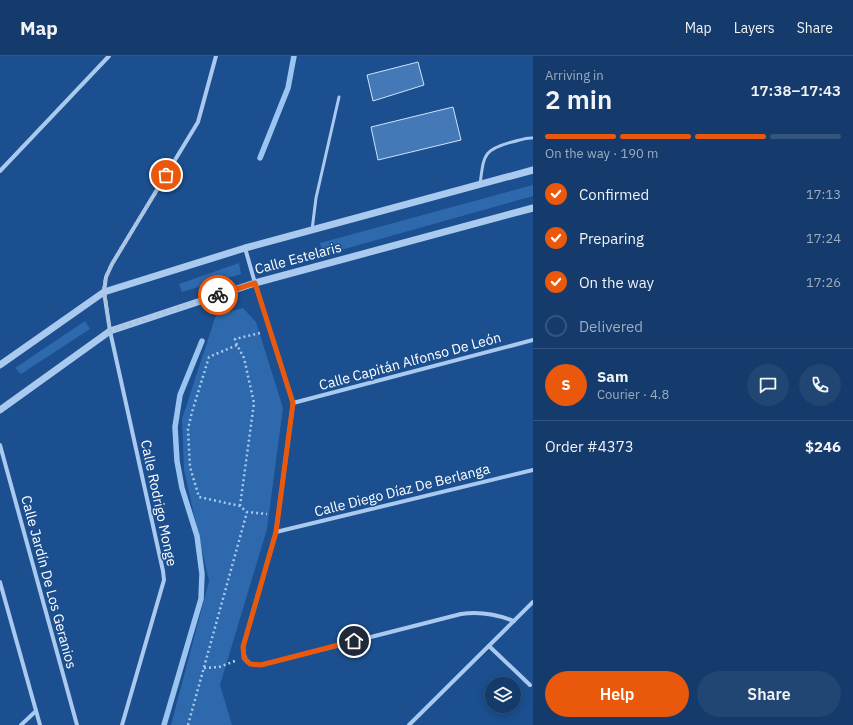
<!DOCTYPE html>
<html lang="en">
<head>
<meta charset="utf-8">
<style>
  body { margin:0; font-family:"IBM Plex Sans",sans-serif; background:#214673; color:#f1f3f6; height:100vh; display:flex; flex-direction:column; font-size:15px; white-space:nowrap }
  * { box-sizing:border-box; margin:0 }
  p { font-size:13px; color:#9dadc1 }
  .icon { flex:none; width:22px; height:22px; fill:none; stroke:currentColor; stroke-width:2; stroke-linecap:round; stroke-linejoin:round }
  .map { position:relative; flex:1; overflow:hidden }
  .drawer { display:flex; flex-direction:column; background:#143b6b; width:320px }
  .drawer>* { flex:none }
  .buttons { position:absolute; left:485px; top:621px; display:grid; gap:8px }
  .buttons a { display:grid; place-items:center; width:36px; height:36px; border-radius:50%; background:#143b6b; box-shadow:0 2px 10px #0003,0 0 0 1px #33557e; font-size:20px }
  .pin { position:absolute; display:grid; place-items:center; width:34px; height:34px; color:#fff; margin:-17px; border:2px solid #fff; border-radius:50%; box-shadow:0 1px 4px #0007 }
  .courier { position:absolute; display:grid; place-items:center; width:40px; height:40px; margin:-20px; border:3px solid #ea580c; border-radius:50%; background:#fff; color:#222; box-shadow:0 1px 5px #0007 }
  .head em { font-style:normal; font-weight:600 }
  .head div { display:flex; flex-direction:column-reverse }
  .head { display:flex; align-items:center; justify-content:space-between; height:68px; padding:0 12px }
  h1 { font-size:26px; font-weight:600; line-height:30px }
  .bar { display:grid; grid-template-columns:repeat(4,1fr); gap:6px 4px; align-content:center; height:48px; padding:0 12px }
  .bar i { height:5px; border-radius:3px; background:#33557e }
  .bar .active { background:#ea580c }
  .bar p { grid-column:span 4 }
  .line { display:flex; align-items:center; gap:10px; padding:0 12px; border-top:1px solid #33557e }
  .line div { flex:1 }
  .round { display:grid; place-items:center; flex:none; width:42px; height:42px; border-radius:21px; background:#214673 }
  ol { padding:0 12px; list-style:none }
  li { display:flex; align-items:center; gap:12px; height:44px }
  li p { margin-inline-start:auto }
  li .icon { padding:4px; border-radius:50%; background:#ea580c; color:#fff; stroke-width:4 }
  li:last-child { color:#9dadc1 }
  li i { width:22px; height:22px; border:2px solid #33557e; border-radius:50% }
  .primary-button { display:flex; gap:8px; margin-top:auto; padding:8px 12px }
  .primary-button a { flex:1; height:46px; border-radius:24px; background:#ea580c; color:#fff; font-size:16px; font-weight:600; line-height:46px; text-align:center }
  .primary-button a+a { background:#214673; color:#f1f3f6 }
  header { display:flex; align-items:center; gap:24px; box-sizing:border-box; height:56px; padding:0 20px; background:#143b6b; border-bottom:1px solid #33557e }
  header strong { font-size:19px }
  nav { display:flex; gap:22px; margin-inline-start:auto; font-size:14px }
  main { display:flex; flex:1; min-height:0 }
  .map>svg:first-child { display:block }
  .green { fill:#2e69ad }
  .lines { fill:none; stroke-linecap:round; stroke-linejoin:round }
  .stream { stroke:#9cc4f0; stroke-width:5.5 }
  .building { fill:#4478b7; stroke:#cfe3fa }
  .path { stroke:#a9c9ee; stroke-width:2.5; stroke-dasharray:2 3; stroke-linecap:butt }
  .service { stroke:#a9c9ee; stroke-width:3 }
  .minor { stroke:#a9c9ee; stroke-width:4 }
  .tertiary { stroke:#a9c9ee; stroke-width:7 }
  .done { stroke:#afc1d8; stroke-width:4; stroke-dasharray:0 7.2 }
  .route { stroke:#ea580c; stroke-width:5 }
  .labels { text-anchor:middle; stroke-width:3; stroke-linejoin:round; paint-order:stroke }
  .street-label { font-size:14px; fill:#fff; stroke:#1b4f8f }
</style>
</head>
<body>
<header>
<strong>Map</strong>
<nav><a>Map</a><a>Layers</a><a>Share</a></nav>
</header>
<main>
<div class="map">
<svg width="533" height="669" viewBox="0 0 533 669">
  <rect width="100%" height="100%" fill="#1b4f8f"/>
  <!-- green -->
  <g class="green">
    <polygon points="533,129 533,140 323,199 320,187"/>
    <polygon points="239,207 241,218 182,236 179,228"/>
    <polygon points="243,252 256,266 283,352 267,473 220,629 232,669 171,669 209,525 184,414 182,363 216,259"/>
    <polygon points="85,265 90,273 21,318 15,312"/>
  </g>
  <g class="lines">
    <!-- stream -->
    <g class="stream">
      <polyline points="260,102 288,32 294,0"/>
      <polyline points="164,669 201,543 202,518 197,480 182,432 177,405 175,371 180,339 202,285"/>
    </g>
  </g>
  <!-- building -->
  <g class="building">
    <polygon points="418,6 424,29 373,45 367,19"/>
    <polygon points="453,51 461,84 378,104 371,71"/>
  </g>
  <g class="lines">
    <!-- path -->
    <g class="path">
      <polyline points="237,289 235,283 260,277"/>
      <polyline points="240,450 254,347 244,302 237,289 209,301 192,356 188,373 190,411 199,441 240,450 247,456 267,458"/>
      <polyline points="204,612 219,611 235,605"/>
      <polyline points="188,669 247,456"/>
    </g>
    <!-- service -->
    <g class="service">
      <path d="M480 128C484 100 482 94 512 86 518 85 526 81 533 82"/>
      <polyline points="312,174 316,142 339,41"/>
    </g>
    <!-- minor -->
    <g class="minor">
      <polyline points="0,115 109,0"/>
      <path d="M245 192 255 227 293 347 276 476 243 591C244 606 247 609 261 609L461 558C480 555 496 558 514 565"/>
      <polyline points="293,347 533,284"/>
      <polyline points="0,389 77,669"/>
      <polyline points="276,476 533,414"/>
      <polyline points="0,526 40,669"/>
      <polyline points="489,590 530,629"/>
      <polyline points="21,669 36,655"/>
      <polyline points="122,669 164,524 163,515 110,275 104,236 106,221 112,208 198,66 216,0"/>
      <polyline points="409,669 533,546"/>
    </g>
    <!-- tertiary -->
    <g class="tertiary">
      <polyline points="0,309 104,236 245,192 533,114"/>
      <polyline points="0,354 110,275 255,227 533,152"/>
    </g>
  </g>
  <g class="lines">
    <!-- done -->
    <polyline class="done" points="166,119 112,208 106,221 104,232 110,275 218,239"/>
    <!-- route -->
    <polyline class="route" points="218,239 255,227 293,347 276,476 243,591 244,602 250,608 261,609 354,585"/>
  </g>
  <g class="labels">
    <!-- street labels -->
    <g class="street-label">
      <text transform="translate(298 202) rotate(-15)" y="5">Calle Estelaris</text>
      <text transform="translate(410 305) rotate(-15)" y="5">Calle Capitán Alfonso De León</text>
      <text transform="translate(402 434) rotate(-14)" y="5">Calle Diego Díaz De Berlanga</text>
      <text transform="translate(159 447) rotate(78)" y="5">Calle Rodrigo Monge</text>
      <text transform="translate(49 526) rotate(75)" y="5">Calle Jardín De Los Geranios</text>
    </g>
  </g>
</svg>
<div class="buttons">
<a><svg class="icon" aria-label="layers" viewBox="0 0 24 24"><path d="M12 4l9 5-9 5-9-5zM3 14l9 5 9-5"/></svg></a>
</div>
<div class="pin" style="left:166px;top:119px;background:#ea580c"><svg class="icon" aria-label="bag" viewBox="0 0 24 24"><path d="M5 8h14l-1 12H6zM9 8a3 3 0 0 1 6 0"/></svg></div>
<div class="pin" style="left:354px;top:585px;background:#1f2937"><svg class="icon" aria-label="home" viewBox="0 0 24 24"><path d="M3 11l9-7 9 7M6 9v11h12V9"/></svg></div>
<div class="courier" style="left:218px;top:239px"><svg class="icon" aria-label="bike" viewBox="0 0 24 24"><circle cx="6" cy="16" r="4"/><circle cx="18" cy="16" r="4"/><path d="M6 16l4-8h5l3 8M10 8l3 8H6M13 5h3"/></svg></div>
</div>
<section class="drawer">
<div class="head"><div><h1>2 min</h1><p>Arriving in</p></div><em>17:38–17:43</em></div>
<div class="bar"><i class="active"></i><i class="active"></i><i class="active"></i><i></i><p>On the way · 190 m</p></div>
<ol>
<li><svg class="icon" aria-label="check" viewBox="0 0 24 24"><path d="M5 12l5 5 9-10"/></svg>Confirmed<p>17:13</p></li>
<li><svg class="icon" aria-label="check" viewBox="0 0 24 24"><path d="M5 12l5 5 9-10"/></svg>Preparing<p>17:24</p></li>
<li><svg class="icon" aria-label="check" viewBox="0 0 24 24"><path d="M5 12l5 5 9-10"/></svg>On the way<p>17:26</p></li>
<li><i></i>Delivered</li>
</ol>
<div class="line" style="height:72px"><b class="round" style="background:#ea580c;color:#fff">S</b><div><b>Sam</b><p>Courier · 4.8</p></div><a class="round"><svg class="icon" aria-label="chat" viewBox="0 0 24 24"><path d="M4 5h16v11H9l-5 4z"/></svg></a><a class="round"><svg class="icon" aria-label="phone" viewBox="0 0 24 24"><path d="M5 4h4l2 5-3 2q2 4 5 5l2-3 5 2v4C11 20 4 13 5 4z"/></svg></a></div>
<div class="line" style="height:52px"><div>Order #4373</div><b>$246</b></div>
<div class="primary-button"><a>Help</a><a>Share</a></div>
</section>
</main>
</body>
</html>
